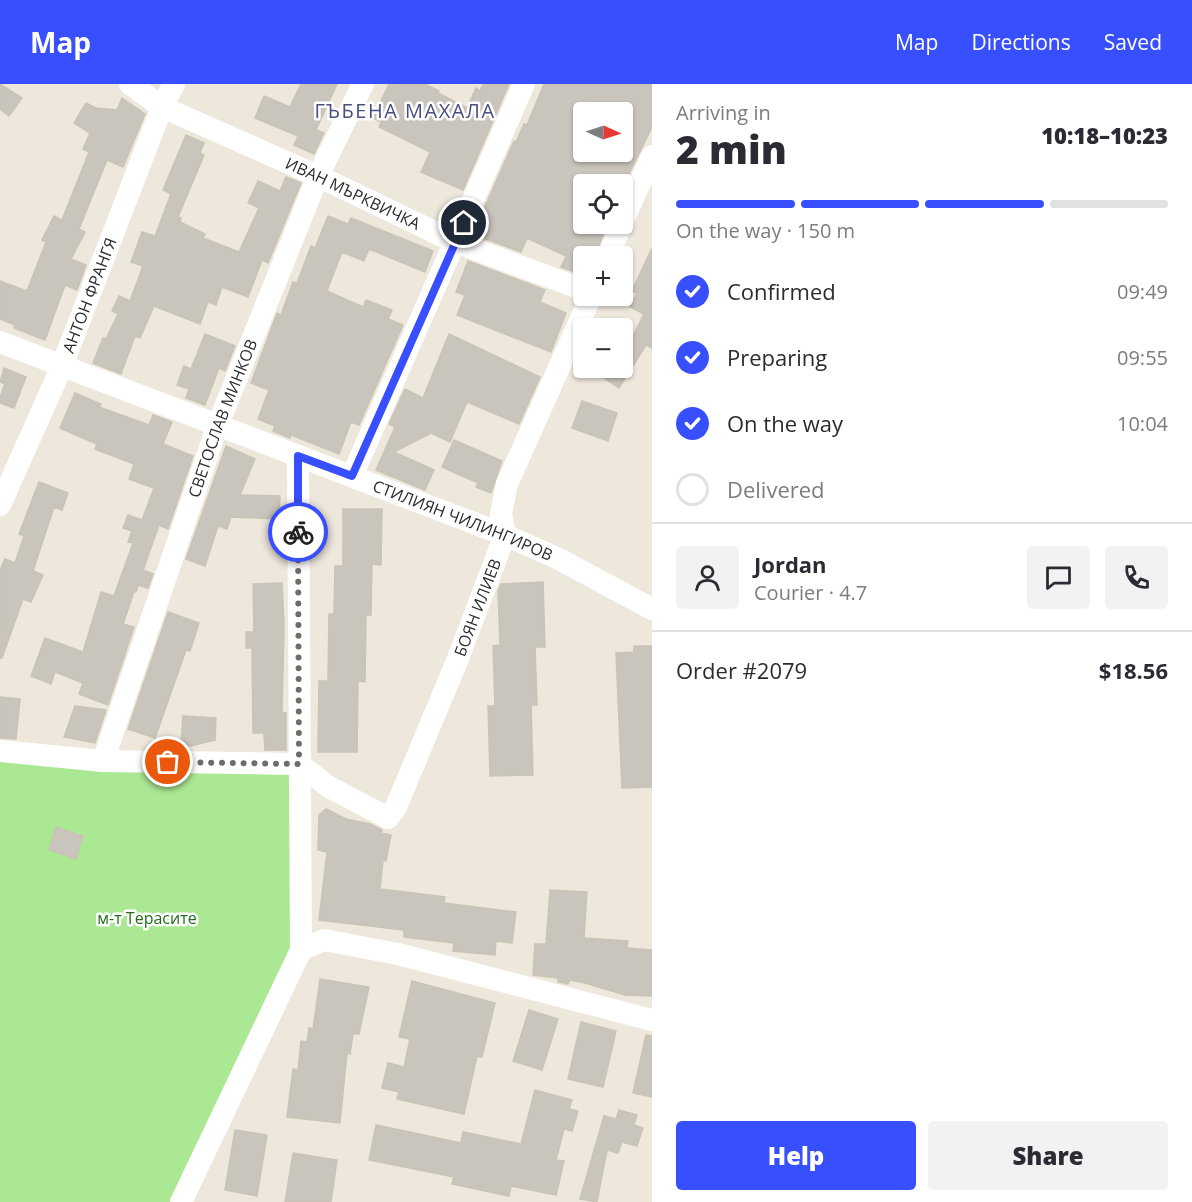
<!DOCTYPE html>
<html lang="en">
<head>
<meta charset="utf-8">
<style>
  body { margin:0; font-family:"Open Sans",sans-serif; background:#f2f2f3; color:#2b2b33; height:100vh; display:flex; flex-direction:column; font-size:22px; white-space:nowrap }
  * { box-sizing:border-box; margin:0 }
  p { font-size:20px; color:#7c7c81 }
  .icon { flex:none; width:33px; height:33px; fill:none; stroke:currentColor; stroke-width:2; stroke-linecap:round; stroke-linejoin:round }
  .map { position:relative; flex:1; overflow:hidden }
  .details { display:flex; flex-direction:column; background:#fff; width:540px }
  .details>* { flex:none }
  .needle { width:39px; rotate:93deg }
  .buttons { position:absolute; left:573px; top:18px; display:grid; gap:12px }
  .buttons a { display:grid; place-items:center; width:60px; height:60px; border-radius:6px; background:#fff; box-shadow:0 2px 4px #0004; font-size:30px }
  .pin { position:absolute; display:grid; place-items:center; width:51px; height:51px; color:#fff; margin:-26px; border:3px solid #fff; border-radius:50%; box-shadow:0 2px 6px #0007 }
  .courier { position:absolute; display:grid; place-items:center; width:60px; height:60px; margin:-30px; border:4px solid #384fff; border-radius:50%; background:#fff; color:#222; box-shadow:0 2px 8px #0007 }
  .headline em { font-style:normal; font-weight:800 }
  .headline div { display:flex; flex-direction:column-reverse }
  .headline { display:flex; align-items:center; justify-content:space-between; height:102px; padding:0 24px }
  h1 { font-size:39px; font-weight:800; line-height:45px }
  .bar { display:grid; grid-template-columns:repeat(4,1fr); gap:9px 6px; align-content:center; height:72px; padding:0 24px }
  .bar i { height:8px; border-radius:4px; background:#e1e1e2 }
  .bar .active { background:#384fff }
  .bar p { grid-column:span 4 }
  .line { display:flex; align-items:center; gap:15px; padding:0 24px; border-top:2px solid #e1e1e2 }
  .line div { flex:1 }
  .round { display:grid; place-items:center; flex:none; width:63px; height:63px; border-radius:6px; background:#f2f2f3 }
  ol { padding:0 24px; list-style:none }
  li { display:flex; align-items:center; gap:18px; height:66px }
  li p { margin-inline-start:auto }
  li .icon { padding:6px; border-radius:50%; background:#384fff; color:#fff; stroke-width:4 }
  li:last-child { color:#7c7c81 }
  li i { width:33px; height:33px; border:3px solid #e1e1e2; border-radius:50% }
  .button { display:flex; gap:12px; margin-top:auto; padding:12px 24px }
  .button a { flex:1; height:69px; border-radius:6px; background:#384fff; color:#fff; font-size:24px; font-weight:800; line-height:69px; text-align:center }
  .button a+a { background:#f2f2f3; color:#2b2b33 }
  header { display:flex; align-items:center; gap:36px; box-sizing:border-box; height:84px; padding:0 30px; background:#384fff; color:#fff }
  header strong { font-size:28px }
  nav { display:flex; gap:33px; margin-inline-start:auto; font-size:21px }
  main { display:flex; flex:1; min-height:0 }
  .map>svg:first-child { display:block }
  .green { fill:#abe894 }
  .building { fill:#c9c4bc; stroke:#c9c4b5; stroke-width:1.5; fill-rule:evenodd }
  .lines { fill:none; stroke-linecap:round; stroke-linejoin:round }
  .minor { stroke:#fff; stroke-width:22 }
  .done { stroke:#6f6d69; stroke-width:6; stroke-dasharray:0 10.8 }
  .route { stroke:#384fff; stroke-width:8 }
  .labels { text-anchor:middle; stroke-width:5; stroke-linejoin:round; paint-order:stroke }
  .street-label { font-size:16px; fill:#2b2b2b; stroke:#fff }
  .park-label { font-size:16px; fill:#216e15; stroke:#fff }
  .quarter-label { font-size:20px; letter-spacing:1.5px; fill:#484e7f; stroke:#fff }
</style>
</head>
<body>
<header>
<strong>Map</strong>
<nav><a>Map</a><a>Directions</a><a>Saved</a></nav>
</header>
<main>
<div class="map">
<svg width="652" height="1118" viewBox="0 0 652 1118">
  <rect width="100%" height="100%" fill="#eee7dc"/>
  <!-- green -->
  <polygon class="green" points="0,673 293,684 296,867 174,1118 0,1118"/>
  <!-- building -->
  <g class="building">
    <polygon points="0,0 22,14 9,32 0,25"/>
    <polygon points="301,0 337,0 316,46 324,49 314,70 294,61 298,52 255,34 264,12 290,23"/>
    <polygon points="389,0 425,0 439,7 438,9 467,24 476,4 480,7 483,0 509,0 463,106 421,88 430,68 379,43 381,38 373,34"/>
    <path d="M544 0H652V43L624 100H584V140H607L595 172H584V191L561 183 566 172 527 154 521 168 478 152 480 147 475 145 514 57 516 58 524 40 527 41ZM584 28H622V68H584Z"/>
    <polygon points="122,14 145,30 123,83 107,76 79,145 85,148 71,175 86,181 77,206 65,201 45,256 14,244 15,241 0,235 0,197 27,207 46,158 42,156 54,132 62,136 89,68 83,65 90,49 74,39 86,19 96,24 117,26"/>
    <polygon points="186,51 204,59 200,69 204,71 178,133 181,134 180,138 205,150 203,154 239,168 259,124 248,119 258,97 280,107 286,93 301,99 268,179 262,176 248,213 222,203 216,221 208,218 200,240 154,222 140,254 135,252 121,290 93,279 103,254 106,255 118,230 112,227 119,212 130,217 143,182 131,178 142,148 155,152 171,110 163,106"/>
    <polygon points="328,132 348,140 351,134 433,167 425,188 369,165 364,177 342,168 327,207 363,223 366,216 392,226 388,235 403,241 359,341 351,338 339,370 291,351 290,354 273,347 275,342 258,335 269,306 251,299 277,229 281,231 293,198 297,199 311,162 315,164"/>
    <polygon points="652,164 652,264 646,261 619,304 589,284 622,284 622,274 644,230 630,223 637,209 632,207"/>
    <polygon points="468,177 545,206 540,218 566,229 551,268 457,231 465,211 456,208"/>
    <polygon points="205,250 235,262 225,287 219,284 205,321 186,314 189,305 177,301 184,282 191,285"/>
    <polygon points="449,250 540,293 519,340 467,318 450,358 431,349 394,368 434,386 425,406 376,386 395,343 389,340 405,305 423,314"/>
    <polygon points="4,284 26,293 14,324 0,319 0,313 5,300 0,298"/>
    <polygon points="75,309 101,320 99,323 149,341 153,331 172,338 163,360 193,372 168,445 159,441 143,486 153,490 148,504 138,501 136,508 134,508 123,540 134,543 108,621 79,610 83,599 55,588 51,600 31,592 45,554 83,568 101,508 114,512 133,459 128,458 132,447 123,444 128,431 142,436 154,404 129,395 134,380 95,365 97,360 60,344"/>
    <polygon points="582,317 617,329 608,357 572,344"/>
    <polygon points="454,356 502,377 491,409 476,403 478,399 442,383"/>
    <polygon points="226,362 255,375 240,411 280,412 279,435 231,433 227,445 218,442 205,482 186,475"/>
    <polygon points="39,398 68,409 62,426 54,423 33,487 43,491 31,518 23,515 2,574 0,574 0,486 5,475 15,479 24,452 19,450"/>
    <polygon points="343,425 382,425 381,481 372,480 371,531 366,531 365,598 358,597 357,668 318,668 319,597 328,597 329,530 334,530 335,482 343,482"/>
    <polygon points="543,498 545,563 535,563 537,621 531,621 533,691 490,692 488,622 495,622 493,562 500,561 498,507 501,500"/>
    <polygon points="282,499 284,541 282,629 286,629 286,666 265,666 264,649 253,649 252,564 246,564 246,548 254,548 253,500"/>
    <polygon points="168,528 199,539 190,567 186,566 155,654 128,645"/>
    <polygon points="634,562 652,562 652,703 622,704 616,569 634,568"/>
    <polygon points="0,613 20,615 16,655 0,654"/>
    <polygon points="75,622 106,626 95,659 64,653"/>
    <polygon points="183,632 216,634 215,656 191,662 181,661"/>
    <polygon points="326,725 346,735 370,740 382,746 381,749 391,751 386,777 383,776 380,805 445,813 444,819 516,828 512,859 496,857 495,871 453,867 454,859 404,853 404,846 319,836 327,768 318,766 319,731"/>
    <polygon points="56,743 83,752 76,775 49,766"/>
    <polygon points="550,806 587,808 584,854 628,857 627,864 652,866 652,912 625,911 585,899 570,896 568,900 558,898 558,894 533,891 535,860 546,860"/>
    <polygon points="320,895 369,903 359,950 353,950 350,970 347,969 340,1039 287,1033 293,985 298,986 301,957 307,958 309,944 313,945"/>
    <polygon points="412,897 495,919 482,973 477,972 464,1030 397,1015 399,1008 382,1004 388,979 404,983 410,955 399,953"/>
    <polygon points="529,926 558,935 542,986 513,977"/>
    <polygon points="581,938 616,947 603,1003 568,995"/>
    <polygon points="646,951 652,952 652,1013 633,1009"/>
    <polygon points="535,1006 572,1016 569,1025 578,1027 572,1047 564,1045 556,1076 564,1077 556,1111 511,1102 509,1112 452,1100 454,1093 369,1076 376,1041 461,1059 463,1048 521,1060"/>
    <polygon points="619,1026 637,1031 634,1041 643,1044 637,1062 622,1058 618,1069 607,1066 597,1118 580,1115 604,1032 616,1035"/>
    <polygon points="235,1046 267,1051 257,1112 225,1106"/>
    <polygon points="293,1069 337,1076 331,1118 285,1118"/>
  </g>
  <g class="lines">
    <!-- minor -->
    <g class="minor">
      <path id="s1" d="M130 0 162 23 318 92 455 158 584 206"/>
      <polyline points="622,139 652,72"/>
      <polyline points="608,172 622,140"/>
      <path id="s2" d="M0 258 505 451 559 475 652 525"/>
      <polyline points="352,392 524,0"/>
      <path id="s3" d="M0 421 62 282 162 23 174 0"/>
      <path id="s4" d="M0 667 103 677 299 680 329 703 388 734 396 723 457 577 505 451 501 430 507 400 591 212"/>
      <path id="s5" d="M103 677 217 343 318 92 363 0"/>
      <polyline points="301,866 324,856 398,870 652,936"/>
      <polyline points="181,1118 301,866 298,372"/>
    </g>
  </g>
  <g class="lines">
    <!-- done -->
    <polyline class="done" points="168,678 299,680 298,448"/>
    <!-- route -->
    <polyline class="route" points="298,448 298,372 352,392 464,139"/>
  </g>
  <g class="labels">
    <!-- street labels -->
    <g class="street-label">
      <text dy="6" stroke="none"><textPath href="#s1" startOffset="249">ИВАН МЪРКВИЧКА</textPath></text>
      <text dy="6" stroke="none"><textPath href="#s3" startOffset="228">АНТОН ФРАНГЯ</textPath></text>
      <text dy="6" stroke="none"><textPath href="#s5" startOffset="363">СВЕТОСЛАВ МИНКОВ</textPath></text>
      <text dy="6" stroke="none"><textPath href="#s2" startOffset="496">СТИЛИЯН ЧИЛИНГИРОВ</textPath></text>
      <text dy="6" stroke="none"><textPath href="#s4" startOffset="633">БОЯН ИЛИЕВ</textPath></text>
    </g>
    <!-- park labels -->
    <g class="park-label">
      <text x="147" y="840">м-т Терасите</text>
    </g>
    <!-- quarter labels -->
    <g class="quarter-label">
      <text x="405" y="34">ГЪБЕНА МАХАЛА</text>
    </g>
  </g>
</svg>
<div class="buttons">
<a><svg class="needle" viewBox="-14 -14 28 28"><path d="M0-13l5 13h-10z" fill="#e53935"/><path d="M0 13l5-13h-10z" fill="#7c7c81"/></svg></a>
<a><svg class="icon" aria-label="locate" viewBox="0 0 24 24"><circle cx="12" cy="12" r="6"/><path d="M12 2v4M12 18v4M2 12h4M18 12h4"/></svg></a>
<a>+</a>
<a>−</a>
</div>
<div class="pin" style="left:168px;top:678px;background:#ea580c"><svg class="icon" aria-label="bag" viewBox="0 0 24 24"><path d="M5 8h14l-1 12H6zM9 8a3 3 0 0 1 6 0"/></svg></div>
<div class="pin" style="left:464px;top:139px;background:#1f2937"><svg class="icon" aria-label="home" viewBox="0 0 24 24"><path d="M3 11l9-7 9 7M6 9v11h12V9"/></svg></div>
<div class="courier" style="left:298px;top:448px"><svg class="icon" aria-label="bike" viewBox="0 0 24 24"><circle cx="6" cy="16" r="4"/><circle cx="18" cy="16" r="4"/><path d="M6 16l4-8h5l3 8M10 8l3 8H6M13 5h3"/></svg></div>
</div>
<section class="details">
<div class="headline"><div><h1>2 min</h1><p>Arriving in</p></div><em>10:18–10:23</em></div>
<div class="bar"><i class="active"></i><i class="active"></i><i class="active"></i><i></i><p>On the way · 150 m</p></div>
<ol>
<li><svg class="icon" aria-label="check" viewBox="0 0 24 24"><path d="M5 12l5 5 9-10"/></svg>Confirmed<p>09:49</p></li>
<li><svg class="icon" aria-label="check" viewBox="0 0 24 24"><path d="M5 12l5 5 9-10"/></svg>Preparing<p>09:55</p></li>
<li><svg class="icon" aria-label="check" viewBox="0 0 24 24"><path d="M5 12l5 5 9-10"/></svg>On the way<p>10:04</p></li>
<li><i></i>Delivered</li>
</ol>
<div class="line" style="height:108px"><a class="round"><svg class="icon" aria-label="person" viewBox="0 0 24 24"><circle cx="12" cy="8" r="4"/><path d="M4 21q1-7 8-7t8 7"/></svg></a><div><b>Jordan</b><p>Courier · 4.7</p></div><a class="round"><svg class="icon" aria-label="chat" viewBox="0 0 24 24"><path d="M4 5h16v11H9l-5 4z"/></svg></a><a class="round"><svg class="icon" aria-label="phone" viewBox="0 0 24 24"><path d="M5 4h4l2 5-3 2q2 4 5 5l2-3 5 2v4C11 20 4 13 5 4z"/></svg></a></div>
<div class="line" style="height:78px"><div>Order #2079</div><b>$18.56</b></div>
<div class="button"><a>Help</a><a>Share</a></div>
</section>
</main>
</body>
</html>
